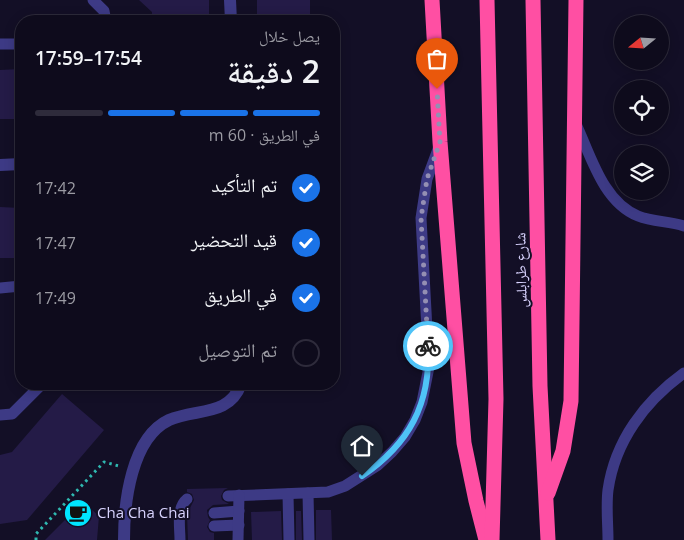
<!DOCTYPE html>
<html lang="ar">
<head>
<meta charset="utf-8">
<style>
  body { margin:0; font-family:"Open Sans","Noto Naskh Arabic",sans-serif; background:#1c1929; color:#f1f3f6; direction:rtl; height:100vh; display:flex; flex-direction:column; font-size:19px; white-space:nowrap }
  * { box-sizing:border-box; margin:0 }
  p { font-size:16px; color:#9b9ba3 }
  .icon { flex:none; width:28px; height:28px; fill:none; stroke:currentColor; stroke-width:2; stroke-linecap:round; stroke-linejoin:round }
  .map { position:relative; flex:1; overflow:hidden; direction:ltr }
  .side { position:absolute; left:15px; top:15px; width:325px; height:375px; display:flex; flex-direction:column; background:#0e0b1c; border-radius:20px; box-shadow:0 2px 12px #0003,0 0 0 1px #2e2b3b; direction:rtl }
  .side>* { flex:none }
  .needle { width:32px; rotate:252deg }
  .tools { position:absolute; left:614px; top:15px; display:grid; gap:10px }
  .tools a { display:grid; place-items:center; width:55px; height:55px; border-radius:50%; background:#0e0b1c; box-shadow:0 2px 12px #0003,0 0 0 1px #2e2b3b; font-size:25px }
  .pin { position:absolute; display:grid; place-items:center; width:42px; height:42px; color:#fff; margin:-51px -21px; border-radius:50% 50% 50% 0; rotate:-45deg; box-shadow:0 0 5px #0007 }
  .pin .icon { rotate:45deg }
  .courier { position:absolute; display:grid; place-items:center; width:50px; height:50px; margin:-25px; border:4px solid #4fc3f7; border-radius:50%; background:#fff; color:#222; box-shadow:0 1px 6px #0007 }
  .summary em { font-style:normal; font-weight:600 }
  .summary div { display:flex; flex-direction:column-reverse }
  .summary { display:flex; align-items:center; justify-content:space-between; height:85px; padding:0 20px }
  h1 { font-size:32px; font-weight:600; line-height:38px }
  .bar { display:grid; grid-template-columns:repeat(4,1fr); gap:8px 5px; align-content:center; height:60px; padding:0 20px }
  .bar i { height:6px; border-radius:4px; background:#2e2b3b }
  .bar .active { background:#1a73e8 }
  .bar p { grid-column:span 4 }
  ol { padding:0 20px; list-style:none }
  li { display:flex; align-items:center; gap:15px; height:55px }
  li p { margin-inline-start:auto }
  li .icon { padding:5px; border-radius:50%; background:#1a73e8; color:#fff; stroke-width:4 }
  li:last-child { color:#9b9ba3 }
  li i { width:28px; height:28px; border:2px solid #2e2b3b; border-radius:50% }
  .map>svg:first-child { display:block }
  .building { fill:#241b47 }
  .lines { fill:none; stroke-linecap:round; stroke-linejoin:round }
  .path { stroke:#2fb8b0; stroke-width:3; stroke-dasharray:2.5 4; stroke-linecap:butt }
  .lane { stroke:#3d3a85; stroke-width:11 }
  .street { stroke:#3d3a85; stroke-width:12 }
  .highway { stroke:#ff4fa3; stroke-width:15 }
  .done { stroke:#948fb3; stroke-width:5; stroke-dasharray:0 9 }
  .route { stroke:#4fc3f7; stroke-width:6 }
  .labels { text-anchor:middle; stroke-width:4; stroke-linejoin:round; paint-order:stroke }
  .street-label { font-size:15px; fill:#d9d4ff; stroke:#130f26 }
  .poi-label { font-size:15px; fill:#d9d4ff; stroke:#130f26; text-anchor:start }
</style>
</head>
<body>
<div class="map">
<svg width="684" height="540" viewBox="0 0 684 540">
  <rect width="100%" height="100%" fill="#130f26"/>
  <!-- building -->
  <g class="building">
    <polygon points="139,0 209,0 209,21 152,21 152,12"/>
    <rect x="257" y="0" width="53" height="21"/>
    <polygon points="21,69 21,119 0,119 0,70"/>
    <polygon points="0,207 21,208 21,258 0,258"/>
    <polygon points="62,394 104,430 27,520 0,524 0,455 12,452"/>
    <polygon points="228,488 224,490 221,496 222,500 229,504 213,505 207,510 208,517 210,520 207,527 210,532 214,533 214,540 188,540 187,514 194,500 192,494 187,492 187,489"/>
    <polygon points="83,502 99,516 97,540 45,540"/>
    <polygon points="316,510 331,510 332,540 316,540"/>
    <polygon points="281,511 282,540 252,540 251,512"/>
    <polygon points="296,511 301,511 302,540 296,540"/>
  </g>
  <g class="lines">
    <!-- path -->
    <polyline class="path" points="36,540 36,534 104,462 119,466"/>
    <!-- lane -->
    <g class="lane">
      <polyline points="93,0 104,11 106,21"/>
      <polyline points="0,44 21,44"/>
      <path d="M576 124C591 156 603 202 638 216 653 222 669 221 684 226"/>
      <polyline points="0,288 21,286"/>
      <polyline points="0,415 12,414 42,384"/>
      <polyline points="308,493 309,540"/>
      <polyline points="288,494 289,540"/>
      <polyline points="228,496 328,492 345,486 378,465 392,452 405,437 415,420 422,402 429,367 421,218 427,179 440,144"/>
      <polyline points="214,513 239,511"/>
      <polyline points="214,526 239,525"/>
      <path d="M180 540C180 527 176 508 187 499"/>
      <polyline points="238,540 239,495"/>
      <path d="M608 540C608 524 606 506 608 490 615 441 645 401 684 373"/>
    </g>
    <!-- street -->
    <g class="street">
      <polyline points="230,0 231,21"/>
      <polyline points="0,165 21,164"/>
      <path d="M124 540C124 503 131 438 169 420 196 408 229 417 241 384"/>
    </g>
    <!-- highway -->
    <g class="highway">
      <polyline points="432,0 440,142 464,443 476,501 486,540"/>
      <polyline points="487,0 496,399 492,540"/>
      <polyline points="533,0 540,386 548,540"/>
      <polyline points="548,493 563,451 571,401 576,0"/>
    </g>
  </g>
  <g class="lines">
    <!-- done -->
    <polyline class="done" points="428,346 421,218 427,179 440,142 437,89"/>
    <!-- route -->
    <path class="route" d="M362 476C409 444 431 404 428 346"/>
  </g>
  <!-- icons -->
  <defs>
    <symbol id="cafe-disc" viewBox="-11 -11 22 22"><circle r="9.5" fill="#00e5ff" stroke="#130f26"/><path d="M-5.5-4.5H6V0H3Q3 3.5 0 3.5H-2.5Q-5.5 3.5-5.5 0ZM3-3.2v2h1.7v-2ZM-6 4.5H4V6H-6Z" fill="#111"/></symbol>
  </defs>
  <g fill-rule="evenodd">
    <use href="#cafe-disc" x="62" y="497" width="32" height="32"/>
  </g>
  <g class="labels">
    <!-- street labels -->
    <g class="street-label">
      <text transform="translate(521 270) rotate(-91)" y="5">شارع طرابلس</text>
    </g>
    <!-- poi labels -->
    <g class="poi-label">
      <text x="97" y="518">Cha Cha Chai</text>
    </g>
  </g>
</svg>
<div class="tools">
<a><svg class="needle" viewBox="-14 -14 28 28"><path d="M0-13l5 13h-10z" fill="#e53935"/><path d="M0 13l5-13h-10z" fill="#9b9ba3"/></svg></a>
<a><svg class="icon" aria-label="locate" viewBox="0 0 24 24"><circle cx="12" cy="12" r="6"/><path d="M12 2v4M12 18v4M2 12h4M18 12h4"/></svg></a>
<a><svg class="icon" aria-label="layers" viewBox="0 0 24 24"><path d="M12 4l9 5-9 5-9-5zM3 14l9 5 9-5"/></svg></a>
</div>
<div class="pin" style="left:437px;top:89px;background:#ea580c"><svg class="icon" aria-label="bag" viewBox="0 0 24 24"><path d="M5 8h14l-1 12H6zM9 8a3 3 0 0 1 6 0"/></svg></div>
<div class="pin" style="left:362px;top:476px;background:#1f2937"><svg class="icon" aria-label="home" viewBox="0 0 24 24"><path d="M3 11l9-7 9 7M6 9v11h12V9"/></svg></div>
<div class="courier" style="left:428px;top:346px"><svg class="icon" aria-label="bike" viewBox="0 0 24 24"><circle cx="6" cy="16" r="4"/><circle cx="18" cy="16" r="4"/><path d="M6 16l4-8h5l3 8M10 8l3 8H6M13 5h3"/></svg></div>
<section class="side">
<div class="summary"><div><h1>2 دقيقة</h1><p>يصل خلال</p></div><em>17:54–17:59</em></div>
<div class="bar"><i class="active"></i><i class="active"></i><i class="active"></i><i></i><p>في الطريق · 60 m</p></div>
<ol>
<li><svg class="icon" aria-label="check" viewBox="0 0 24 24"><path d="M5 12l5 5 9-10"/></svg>تم التأكيد<p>17:42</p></li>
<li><svg class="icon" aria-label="check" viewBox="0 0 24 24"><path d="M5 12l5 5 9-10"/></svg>قيد التحضير<p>17:47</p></li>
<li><svg class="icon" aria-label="check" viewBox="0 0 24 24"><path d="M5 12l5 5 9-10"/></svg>في الطريق<p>17:49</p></li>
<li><i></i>تم التوصيل</li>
</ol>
</section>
</div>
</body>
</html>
